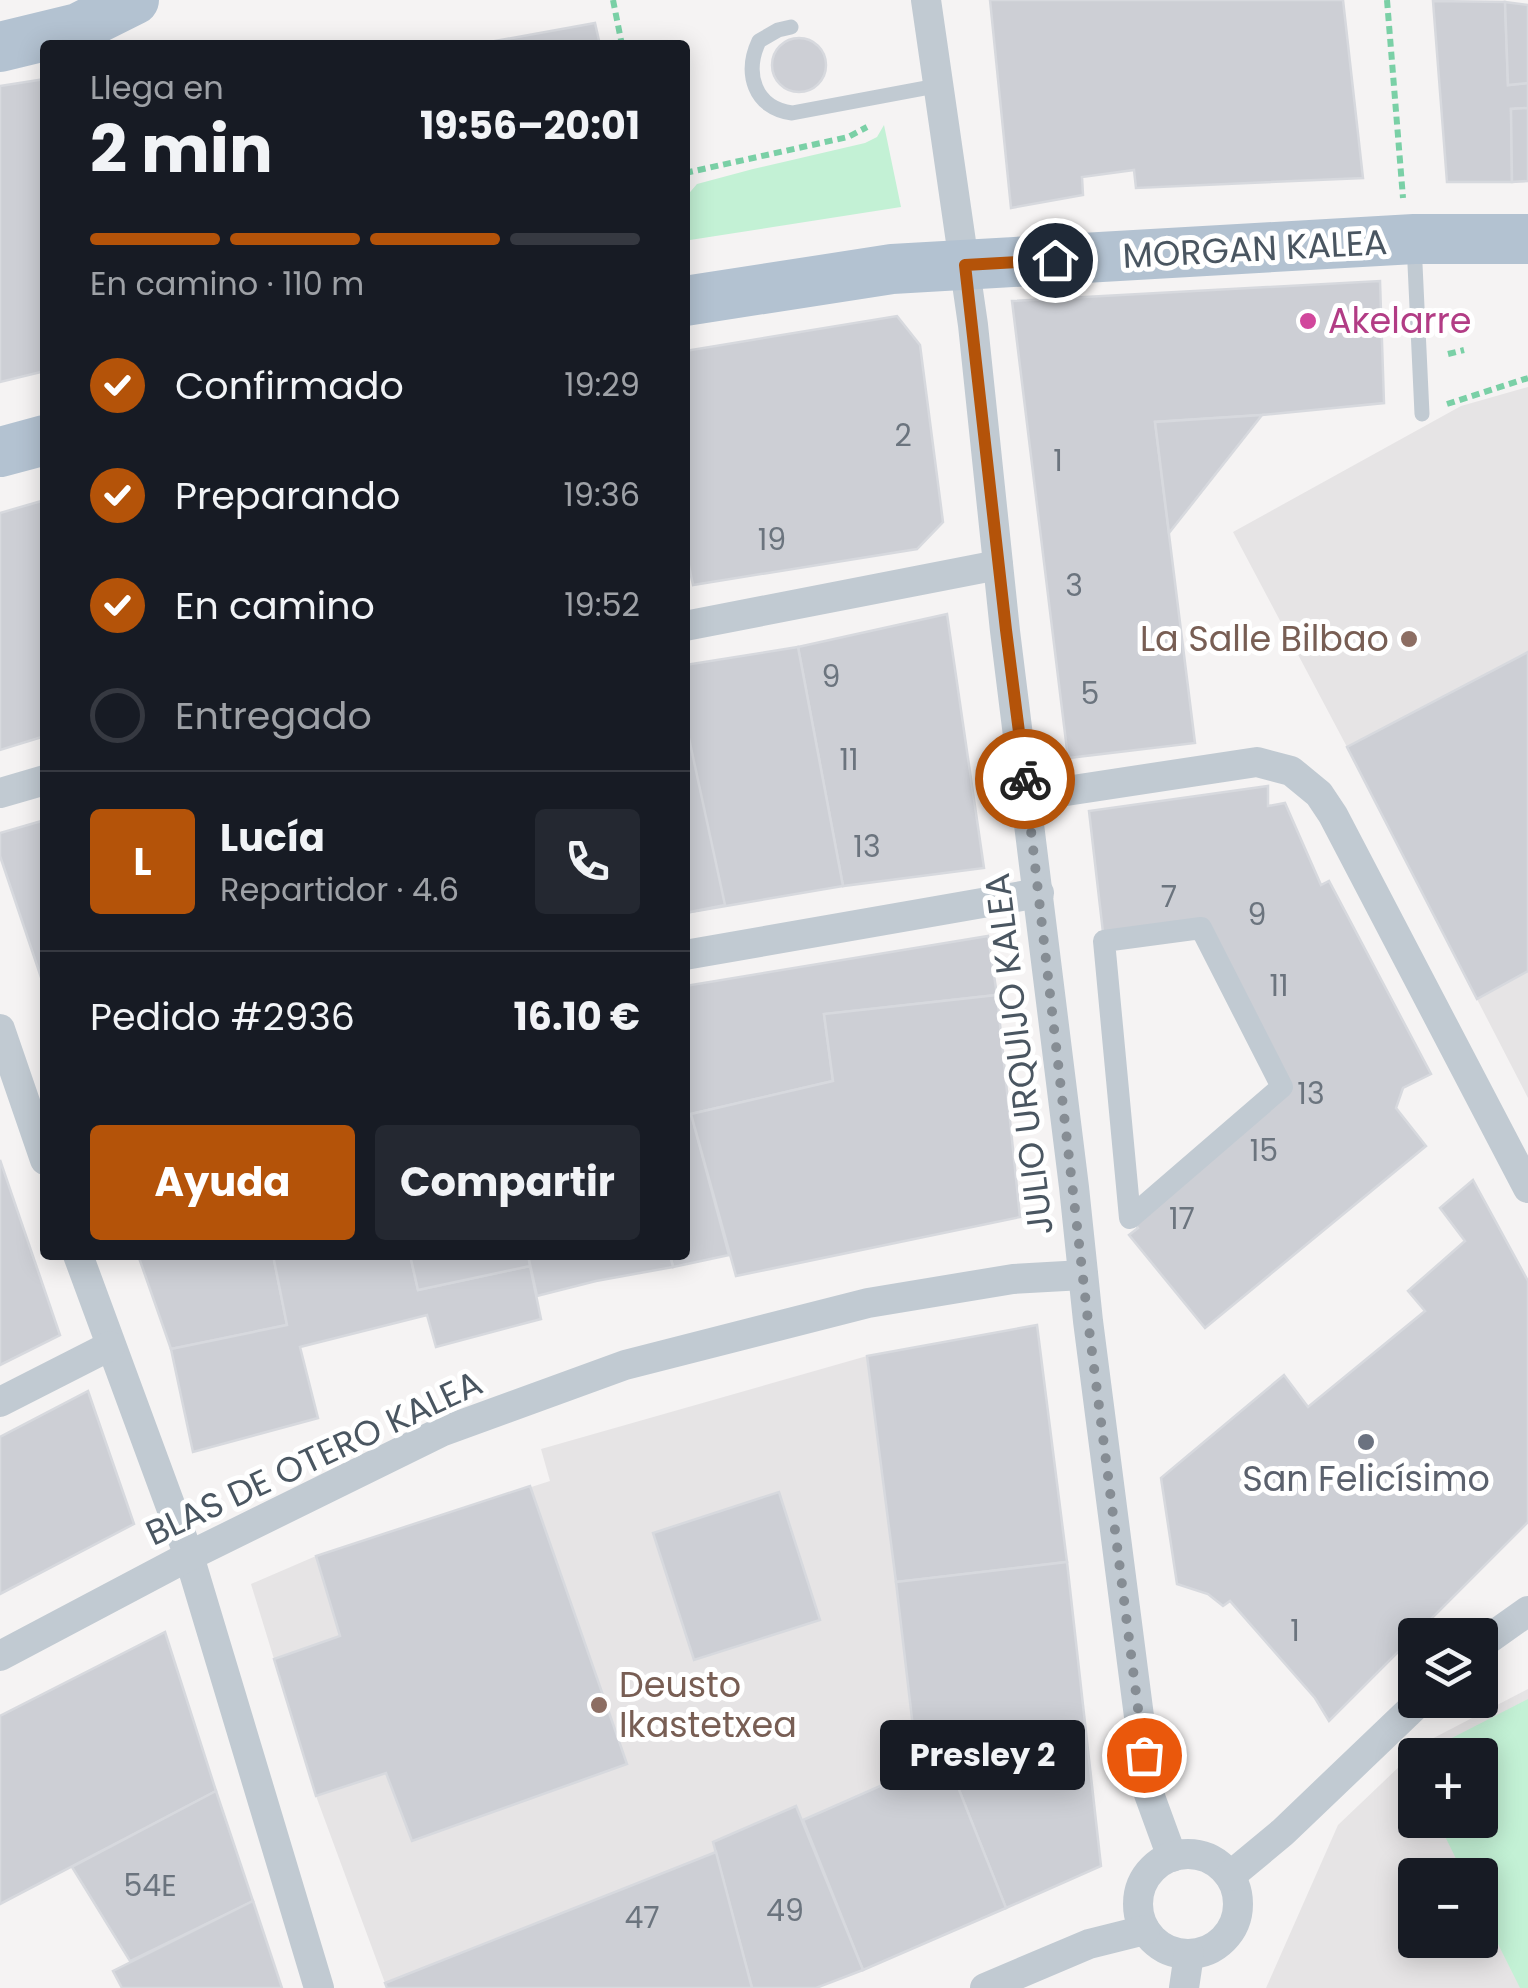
<!DOCTYPE html>
<html lang="es">
<head>
<meta charset="utf-8">
<style>
  body { margin:0; font-family:Poppins,sans-serif; background:#242831; color:#f1f3f6; height:100vh; display:flex; flex-direction:column; font-size:38px; white-space:nowrap }
  * { box-sizing:border-box; margin:0 }
  p { font-size:32px; color:#9ea1a6 }
  .icon { flex:none; width:55px; height:55px; fill:none; stroke:currentColor; stroke-width:2; stroke-linecap:round; stroke-linejoin:round }
  .map { position:relative; flex:1; overflow:hidden }
  .side { position:absolute; left:40px; top:40px; width:650px; height:1220px; display:flex; flex-direction:column; background:#171b24; border-radius:10px; box-shadow:0 5px 25px #0003 }
  .side>* { flex:none }
  .buttons { position:absolute; left:1398px; top:1618px; display:grid; gap:20px }
  .buttons a { display:grid; place-items:center; width:100px; height:100px; border-radius:10px; background:#171b24; box-shadow:0 5px 25px #0003; font-size:50px }
  .pin { position:absolute; display:grid; place-items:center; width:85px; height:85px; color:#fff; margin:-42px; border:5px solid #fff; border-radius:50%; box-shadow:0 2px 10px #0007 }
  .courier { position:absolute; display:grid; place-items:center; width:100px; height:100px; margin:-50px; border:8px solid #b45309; border-radius:50%; background:#fff; color:#222; box-shadow:0 2px 12px #0007 }
  .bubble { position:absolute; height:70px; border-radius:10px; background:#171b24; box-shadow:0 5px 25px #0003; font-size:32px; font-weight:700; line-height:70px; text-align:center }
  .headline em { font-style:normal; font-weight:700 }
  .headline div { display:flex; flex-direction:column-reverse }
  .headline { display:flex; align-items:center; justify-content:space-between; height:170px; padding:0 50px }
  h1 { font-size:65px; font-weight:700; line-height:75px }
  .bar { display:grid; grid-template-columns:repeat(4,1fr); gap:15px 10px; align-content:center; height:120px; padding:0 50px }
  .bar i { height:12px; border-radius:8px; background:#363941 }
  .bar .selected { background:#b45309 }
  .bar p { grid-column:span 4 }
  .line { display:flex; align-items:center; gap:25px; padding:0 50px; border-top:2px solid #363941 }
  .line div { flex:1 }
  .round { display:grid; place-items:center; flex:none; width:105px; height:105px; border-radius:10px; background:#242831 }
  ol { padding:0 50px; list-style:none }
  li { display:flex; align-items:center; gap:30px; height:110px }
  li p { margin-inline-start:auto }
  li .icon { padding:10px; border-radius:50%; background:#b45309; color:#fff; stroke-width:4 }
  li:last-child { color:#9ea1a6 }
  li i { width:55px; height:55px; border:5px solid #363941; border-radius:50% }
  .primary-button { display:flex; gap:20px; margin-top:auto; padding:20px 50px }
  .primary-button a { flex:1; height:115px; border-radius:10px; background:#b45309; color:#fff; font-size:40px; font-weight:700; line-height:115px; text-align:center }
  .primary-button a+a { background:#242831; color:#f1f3f6 }
  .map>svg:first-child { display:block }
  .education { fill:#e6e4e5; fill-rule:evenodd }
  .green { fill:#c3f1d5 }
  .building { fill:#cdcfd5; stroke:#d7d9de; stroke-width:2.5 }
  .lines { fill:none; stroke-linecap:round; stroke-linejoin:round }
  .path { stroke:#7ad0a6; stroke-width:6; stroke-dasharray:8 5; stroke-linecap:butt }
  .service { stroke:#c1cad2; stroke-width:15 }
  .pedestrian { stroke:#c1cad2; stroke-width:22 }
  .minor { stroke:#c1cad2; stroke-width:30 }
  .primary { stroke:#b3c2d1; stroke-width:50 }
  .done { stroke:#868d94; stroke-width:10; stroke-dasharray:0 18 }
  .route { stroke:#b45309; stroke-width:12 }
  .hotel-dot { fill:#d1479c; stroke:#fff; stroke-width:4 }
  .education-dot { fill:#8d6e63; stroke:#fff; stroke-width:4 }
  .worship-dot { fill:#6b7280; stroke:#fff; stroke-width:4 }
  .labels { text-anchor:middle; stroke-width:10; stroke-linejoin:round; paint-order:stroke }
  .number-label { font-size:30px; fill:#6b747e }
  .street-label { font-size:35px; fill:#4a5661; stroke:#fff }
  .hotel-label { font-size:35px; fill:#b23c85; stroke:#fff; text-anchor:start }
  .education-label { font-size:35px; fill:#785e54; stroke:#fff; text-anchor:end }
  .worship-label { font-size:35px; fill:#5b616d; stroke:#fff }
</style>
</head>
<body>
<div class="map">
<svg width="1528" height="1988" viewBox="0 0 1528 1988">
  <rect width="100%" height="100%" fill="#f5f3f3"/>
  <!-- education -->
  <g class="education">
    <polygon points="1528,387 1528,1098 1347,747 1233,532 1461,406"/>
    <polygon points="867,1356 917,1752 924,1750 927,1765 803,1820 796,1806 714,1842 716,1852 385,1983 316,1796 251,1584 316,1556 550,1481 541,1449"/>
    <path d="M1528 1689V1988H1266L1338 1825 1424 1743ZM1415 1755H1480V1820H1415ZM1415 1875H1480V1940H1415Z"/>
  </g>
  <!-- green -->
  <g class="green">
    <polygon points="884,125 901,207 690,240 685,198 697,184 753,169 865,143 877,137"/>
    <polygon points="1528,1699 1528,1988 1520,1988 1480,1908 1480,1875 1464,1875 1437,1820 1480,1820 1480,1755 1431,1755 1446,1741"/>
  </g>
  <!-- building -->
  <g class="building">
    <polygon points="990,0 1343,0 1363,178 1136,188 1134,170 1082,177 1083,195 1011,208"/>
    <polygon points="1433,1 1505,2 1508,85 1528,83 1528,108 1511,109 1512,182 1447,182"/>
    <polygon points="1505,2 1528,5 1528,83 1508,85"/>
    <polygon points="595,23 600,45 473,45"/>
    <circle cx="799" cy="65" r="27"/>
    <polygon points="45,79 45,371 0,382 0,86"/>
    <polygon points="1528,108 1528,181 1512,182 1511,109"/>
    <polygon points="1380,281 1384,403 1262,415 1155,422 1195,743 1068,758 1012,301"/>
    <polygon points="897,316 920,345 943,522 917,549 693,585 685,547 685,351"/>
    <polygon points="1262,415 1169,533 1155,422"/>
    <polygon points="45,500 45,736 0,750 0,513"/>
    <polygon points="947,614 984,868 843,886 798,647"/>
    <polygon points="798,647 843,886 685,913 685,665"/>
    <polygon points="1528,652 1528,971 1477,999 1347,747"/>
    <polygon points="685,720 725,905 685,913"/>
    <polygon points="1268,786 1268,806 1285,803 1321,885 1329,881 1431,1074 1403,1088 1396,1108 1426,1146 1205,1328 1129,1235 1138,1228 1130,1218 1282,1087 1201,928 1104,941 1089,811"/>
    <polygon points="45,820 45,989 0,856 0,833"/>
    <polygon points="988,936 997,995 824,1014 833,1081 691,1114 729,1255 673,1267 670,1255 685,1255 685,986"/>
    <polygon points="997,995 1020,1217 736,1276 691,1114 833,1081 824,1014"/>
    <polygon points="0,1160 60,1335 0,1365"/>
    <polygon points="1473,1180 1528,1281 1528,1522 1329,1721 1315,1698 1230,1601 1223,1606 1208,1594 1177,1584 1161,1478 1284,1375 1308,1407 1425,1311 1408,1291 1465,1241 1440,1208"/>
    <polygon points="138,1255 273,1255 287,1325 171,1349"/>
    <polygon points="273,1255 410,1255 418,1290 530,1266 541,1319 436,1347 427,1315 300,1347 318,1418 193,1452 171,1349 287,1325"/>
    <polygon points="410,1255 528,1255 530,1266 418,1290"/>
    <polygon points="528,1255 670,1255 673,1267 596,1281 537,1296"/>
    <polygon points="1037,1325 1067,1562 896,1582 867,1356"/>
    <polygon points="88,1391 134,1524 0,1594 0,1437"/>
    <polygon points="530,1486 627,1764 412,1841 386,1773 316,1796 274,1659 340,1636 316,1556"/>
    <polygon points="779,1492 820,1620 694,1660 653,1533"/>
    <polygon points="1067,1562 1101,1866 1006,1908 946,1757 927,1765 924,1750 916,1753 896,1582"/>
    <polygon points="165,1632 216,1791 0,1904 0,1716"/>
    <polygon points="946,1757 1006,1908 863,1970 803,1820"/>
    <polygon points="216,1791 253,1901 130,1961 72,1867"/>
    <polygon points="796,1806 863,1970 816,1988 752,1988 713,1842"/>
    <polygon points="716,1852 752,1988 387,1988 385,1983"/>
    <polygon points="253,1901 282,1988 122,1988 113,1971"/>
  </g>
  <g class="lines">
    <!-- path -->
    <g class="path">
      <polyline points="613,0 622,45"/>
      <polyline points="1387,0 1403,198"/>
      <polyline points="685,173 848,137 867,127"/>
      <polyline points="1448,354 1464,350"/>
      <polyline points="1447,404 1528,378"/>
    </g>
    <!-- service -->
    <g class="service">
      <path d="M791 27 778 30 759 41C744 73 754 108 792 113L936 86"/>
      <polyline points="1414,243 1422,414"/>
    </g>
    <!-- pedestrian -->
    <polygon class="pedestrian" points="1201,928 1282,1087 1130,1218 1104,941"/>
    <!-- minor -->
    <g class="minor">
      <polyline points="926,0 973,325 1005,631 1074,1187 1088,1321 1149,1794 1172,1857"/>
      <polyline points="685,626 998,565"/>
      <polyline points="0,793 45,780"/>
      <polyline points="1027,797 1257,762 1291,771 1319,794 1333,815 1528,1188"/>
      <polyline points="685,955 1039,893"/>
      <polyline points="0,1029 45,1160"/>
      <polyline points="78,1255 189,1556 319,1988"/>
      <polyline points="0,1402 110,1346"/>
      <polyline points="1480,1645 1528,1611"/>
      <polyline points="0,1656 189,1556 441,1432 625,1365 868,1303 1013,1279 1083,1275"/>
      <circle cx="1188" cy="1904" r="50"/>
      <polyline points="1230,1876 1283,1832 1421,1700"/>
      <polyline points="985,1988 1089,1944 1145,1930"/>
      <polyline points="1184,1988 1189,1954"/>
    </g>
    <!-- primary -->
    <g class="primary">
      <polyline points="0,47 78,28 134,0"/>
      <polyline points="685,301 892,269 1414,239 1528,239"/>
      <polyline points="0,452 45,440"/>
    </g>
  </g>
  <g class="lines">
    <!-- done -->
    <polyline class="done" points="1025,779 1088,1321 1144,1755"/>
    <!-- route -->
    <polyline class="route" points="1025,779 1006,630 965,265 1055,260"/>
  </g>
  <!-- markers -->
  <circle class="hotel-dot" cx="1308" cy="321" r="10"/>
  <g class="education-dot">
    <circle cx="1409" cy="639" r="10"/>
    <circle cx="599" cy="1705" r="10"/>
  </g>
  <circle class="worship-dot" cx="1366" cy="1442" r="10"/>
  <g class="labels">
    <!-- number labels -->
    <g class="number-label">
      <text x="903" y="446">2</text>
      <text x="1058" y="471">1</text>
      <text x="772" y="550">19</text>
      <text x="1074" y="596">3</text>
      <text x="831" y="687">9</text>
      <text x="1090" y="704">5</text>
      <text x="849" y="770">11</text>
      <text x="867" y="857">13</text>
      <text x="1169" y="907">7</text>
      <text x="1257" y="925">9</text>
      <text x="1279" y="996">11</text>
      <text x="1311" y="1104">13</text>
      <text x="1264" y="1161">15</text>
      <text x="1182" y="1229">17</text>
      <text x="1295" y="1641">1</text>
      <text x="150" y="1896">54E</text>
      <text x="785" y="1921">49</text>
      <text x="642" y="1928">47</text>
    </g>
    <!-- street labels -->
    <g class="street-label">
      <text transform="translate(1255 249) rotate(-3)" y="12">MORGAN KALEA</text>
      <text transform="translate(1019 1054) rotate(-97)" y="12">JULIO URQUIJO KALEA</text>
      <text transform="translate(314 1458) rotate(-25)" y="12">BLAS DE OTERO KALEA</text>
    </g>
    <!-- hotel labels -->
    <g class="hotel-label">
      <text x="1328" y="333">Akelarre</text>
    </g>
    <!-- education labels -->
    <g class="education-label">
      <text x="1389" y="651">La Salle Bilbao</text>
      <text x="619" y="1697" text-anchor="start">Deusto<tspan x="619" dy="40">Ikastetxea</tspan></text>
    </g>
    <!-- worship labels -->
    <g class="worship-label">
      <text x="1366" y="1491">San Felicísimo</text>
    </g>
  </g>
</svg>
<div class="buttons">
<a><svg class="icon" aria-label="layers" viewBox="0 0 24 24"><path d="M12 4l9 5-9 5-9-5zM3 14l9 5 9-5"/></svg></a>
<a>+</a>
<a>−</a>
</div>
<div class="pin" style="left:1144px;top:1755px;background:#ea580c"><svg class="icon" aria-label="bag" viewBox="0 0 24 24"><path d="M5 8h14l-1 12H6zM9 8a3 3 0 0 1 6 0"/></svg></div>
<div class="pin" style="left:1055px;top:260px;background:#1f2937"><svg class="icon" aria-label="home" viewBox="0 0 24 24"><path d="M3 11l9-7 9 7M6 9v11h12V9"/></svg></div>
<div class="courier" style="left:1025px;top:779px"><svg class="icon" aria-label="bike" viewBox="0 0 24 24"><circle cx="6" cy="16" r="4"/><circle cx="18" cy="16" r="4"/><path d="M6 16l4-8h5l3 8M10 8l3 8H6M13 5h3"/></svg></div>
<div class="bubble" style="left:880px;top:1720px;width:205px">Presley 2</div>
<section class="side">
<div class="headline"><div><h1>2 min</h1><p>Llega en</p></div><em>19:56–20:01</em></div>
<div class="bar"><i class="selected"></i><i class="selected"></i><i class="selected"></i><i></i><p>En camino · 110 m</p></div>
<ol>
<li><svg class="icon" aria-label="check" viewBox="0 0 24 24"><path d="M5 12l5 5 9-10"/></svg>Confirmado<p>19:29</p></li>
<li><svg class="icon" aria-label="check" viewBox="0 0 24 24"><path d="M5 12l5 5 9-10"/></svg>Preparando<p>19:36</p></li>
<li><svg class="icon" aria-label="check" viewBox="0 0 24 24"><path d="M5 12l5 5 9-10"/></svg>En camino<p>19:52</p></li>
<li><i></i>Entregado</li>
</ol>
<div class="line" style="height:180px"><b class="round" style="background:#b45309;color:#fff">L</b><div><b>Lucía</b><p>Repartidor · 4.6</p></div><a class="round"><svg class="icon" aria-label="phone" viewBox="0 0 24 24"><path d="M5 4h4l2 5-3 2q2 4 5 5l2-3 5 2v4C11 20 4 13 5 4z"/></svg></a></div>
<div class="line" style="height:130px"><div>Pedido #2936</div><b>16.10 €</b></div>
<div class="primary-button"><a>Ayuda</a><a>Compartir</a></div>
</section>
</div>
</body>
</html>
